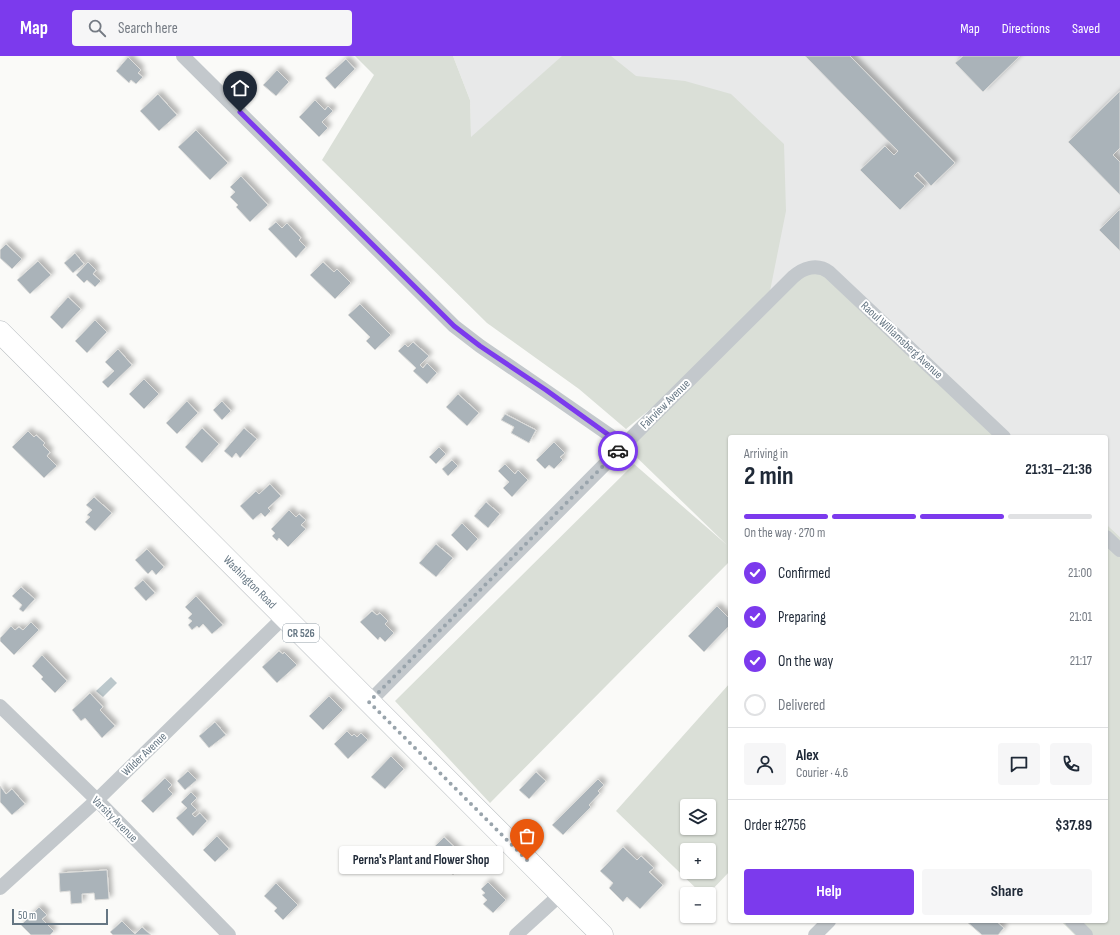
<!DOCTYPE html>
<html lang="en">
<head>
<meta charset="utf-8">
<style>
  body { margin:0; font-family:"Sofia Sans Condensed",sans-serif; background:#f6f6f7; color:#1f2937; height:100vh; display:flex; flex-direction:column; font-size:15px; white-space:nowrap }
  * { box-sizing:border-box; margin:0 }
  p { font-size:13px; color:#747a83 }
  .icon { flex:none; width:22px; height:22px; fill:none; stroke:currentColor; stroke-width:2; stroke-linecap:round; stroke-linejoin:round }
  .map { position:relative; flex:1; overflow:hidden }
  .drawer { position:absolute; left:728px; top:379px; width:380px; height:488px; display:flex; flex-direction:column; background:#fff; border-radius:4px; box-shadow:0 1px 3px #0004 }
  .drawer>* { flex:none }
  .controls { position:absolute; left:680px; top:743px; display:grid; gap:8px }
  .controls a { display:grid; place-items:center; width:36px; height:36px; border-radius:4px; background:#fff; box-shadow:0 1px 3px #0004; font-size:20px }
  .scale { position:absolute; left:12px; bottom:10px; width:96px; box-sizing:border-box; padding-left:4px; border:2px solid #657683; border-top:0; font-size:11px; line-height:14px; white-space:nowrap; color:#657683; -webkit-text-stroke:3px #fff; paint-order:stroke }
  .pin { position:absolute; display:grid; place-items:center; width:34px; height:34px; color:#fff; margin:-41px -17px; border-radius:50% 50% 50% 0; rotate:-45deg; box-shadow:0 0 4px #0007 }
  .pin .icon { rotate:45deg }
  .courier { position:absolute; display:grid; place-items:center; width:40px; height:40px; margin:-20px; border:3px solid #7c3aed; border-radius:50%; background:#fff; color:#222; box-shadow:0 1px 5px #0007 }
  .bubble { position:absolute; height:28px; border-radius:4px; background:#fff; box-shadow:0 1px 3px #0004; font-size:13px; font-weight:700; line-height:28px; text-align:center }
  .summary em { font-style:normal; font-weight:700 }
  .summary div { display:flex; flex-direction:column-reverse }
  .summary { display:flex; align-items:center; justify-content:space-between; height:68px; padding:0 16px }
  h1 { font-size:26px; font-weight:700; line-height:30px }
  .bar { display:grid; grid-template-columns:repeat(4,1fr); gap:6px 4px; align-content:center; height:48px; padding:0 16px }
  .bar i { height:5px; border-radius:3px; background:#e0e1e3 }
  .bar .on { background:#7c3aed }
  .bar p { grid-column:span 4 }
  .line { display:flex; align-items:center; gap:10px; padding:0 16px; border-top:1px solid #e0e1e3 }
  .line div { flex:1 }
  .round { display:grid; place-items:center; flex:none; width:42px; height:42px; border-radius:4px; background:#f6f6f7 }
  ol { padding:0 16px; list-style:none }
  li { display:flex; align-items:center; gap:12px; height:44px }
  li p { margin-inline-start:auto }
  li .icon { padding:4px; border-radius:50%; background:#7c3aed; color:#fff; stroke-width:4 }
  li:last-child { color:#747a83 }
  li i { width:22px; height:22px; border:2px solid #e0e1e3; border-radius:50% }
  .action { display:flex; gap:8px; margin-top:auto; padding:8px 16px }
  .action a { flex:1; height:46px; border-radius:4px; background:#7c3aed; color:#fff; font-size:16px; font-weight:700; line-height:46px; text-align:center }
  .action a+a { background:#f6f6f7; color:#1f2937 }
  header { display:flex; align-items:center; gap:24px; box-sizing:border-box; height:56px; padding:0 20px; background:#7c3aed; color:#fff }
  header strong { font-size:19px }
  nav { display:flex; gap:22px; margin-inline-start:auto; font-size:14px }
  .search { width:280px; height:36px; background:#f6f6f7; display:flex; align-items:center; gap:10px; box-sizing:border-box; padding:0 14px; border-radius:4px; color:#747a83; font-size:15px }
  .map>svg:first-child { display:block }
  .built { fill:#e8e9e9 }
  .green { fill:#dadfd7; fill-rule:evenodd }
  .water { fill:#bbc7cb }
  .building { fill:#aab3b9; stroke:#dcdcda; filter:url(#shadow) }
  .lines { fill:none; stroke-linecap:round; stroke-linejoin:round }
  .primary-casing { stroke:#b5babe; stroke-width:23 }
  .street { stroke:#c3c8cc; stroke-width:14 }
  .primary { stroke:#fff; stroke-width:22 }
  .done { stroke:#99a4ac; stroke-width:4; stroke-dasharray:0 7.2 }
  .route { stroke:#7c3aed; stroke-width:5 }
  .labels { text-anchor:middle; stroke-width:4; stroke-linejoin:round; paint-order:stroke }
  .shield { fill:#fff; stroke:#939fa8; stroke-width:1 }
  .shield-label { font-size:11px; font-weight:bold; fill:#657683 }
  .street-label { font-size:12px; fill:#657683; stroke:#fff }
</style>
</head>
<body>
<header>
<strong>Map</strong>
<div class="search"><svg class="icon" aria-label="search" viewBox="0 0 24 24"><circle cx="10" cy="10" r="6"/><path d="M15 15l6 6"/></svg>Search here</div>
<nav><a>Map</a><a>Directions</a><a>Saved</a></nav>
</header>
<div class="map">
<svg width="1120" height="879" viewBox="0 0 1120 879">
  <defs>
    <filter id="shadow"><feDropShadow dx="3.5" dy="-3.5" stdDeviation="2" flood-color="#0004"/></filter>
  </defs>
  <rect width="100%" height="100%" fill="#fafaf8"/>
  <!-- built -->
  <polygon class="built" points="453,0 1120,0 1120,481 1106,468 1106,381 1010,381 768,245 471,101 470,44"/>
  <!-- green -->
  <g class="green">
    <polygon points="355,0 453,0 470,44 471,81 562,0 611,0 636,20 685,25 731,38 784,88 786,155 768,245 815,211 1010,381 730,381 730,505 490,747 395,645 634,408 727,489 624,389 698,314 626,373 579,333 487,267 322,104 374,19"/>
    <polygon points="1106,468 1120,481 1120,879 1075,879 1061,865 1106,865"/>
    <path d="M730 627V815L708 838H702L616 755ZM687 750H709V772H687ZM687 794H709V816H687Z"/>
  </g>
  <!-- water -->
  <polygon class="water" points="111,621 117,627 103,641 96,635"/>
  <!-- building -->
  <g class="building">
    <polygon points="805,0 850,0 955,107 931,130 918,116 914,120 925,130 900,154 860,114 885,90 894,99 898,95"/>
    <polygon points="963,0 1020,0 983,36 955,7"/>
    <polygon points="128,1 141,14 138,17 143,21 136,28 131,24 129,27 116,15"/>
    <polygon points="346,3 355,13 335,33 325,22"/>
    <polygon points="277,14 289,26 276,40 263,29"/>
    <polygon points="1120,35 1120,92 1113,99 1120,106 1120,139 1068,86"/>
    <polygon points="158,38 177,59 159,75 140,55"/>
    <polygon points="315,44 325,54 328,50 333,55 322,66 328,72 319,81 299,61"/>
    <polygon points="196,74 228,107 210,124 178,91"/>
    <polygon points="241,120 268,149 250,166 236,151 238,149 230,141 235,136 230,131"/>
    <polygon points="1119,154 1120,154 1120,195 1099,174"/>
    <polygon points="276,166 282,172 287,167 301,182 299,184 306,191 296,202 268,173"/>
    <polygon points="6,188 22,203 12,213 0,202 0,194"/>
    <polygon points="75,197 84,208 73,217 64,207"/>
    <polygon points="38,205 51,219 30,238 17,224"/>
    <polygon points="88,206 96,214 93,218 101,225 95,231 87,224 84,227 76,219"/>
    <polygon points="323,206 334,216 337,213 351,227 335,243 310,219"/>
    <polygon points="68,241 81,253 62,273 50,261"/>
    <polygon points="360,248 391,279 375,294 366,285 370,281 348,259"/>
    <polygon points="95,264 107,276 87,297 75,285"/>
    <polygon points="413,286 429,300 420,309 423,312 427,307 437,317 427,328 413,315 416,312 398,295 405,288 408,291"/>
    <polygon points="118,293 132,309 108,332 102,326 114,315 105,306"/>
    <polygon points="144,323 159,338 144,353 129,338"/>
    <polygon points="458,338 479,357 467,370 446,351"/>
    <polygon points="187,345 198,357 177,378 166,367"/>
    <polygon points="222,345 231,355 222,364 213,354"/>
    <polygon points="505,358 536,374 529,387 511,377 514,371 501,364"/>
    <polygon points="202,372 219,388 202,407 185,391"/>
    <polygon points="244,372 257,383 240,402 236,397 232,402 224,395"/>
    <polygon points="28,375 34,381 36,379 45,387 43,389 50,396 47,400 57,410 44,422 12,391"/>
    <polygon points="554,386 565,397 560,401 563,404 554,413 549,409 545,413 536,404"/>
    <polygon points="439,391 446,398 436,408 429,401"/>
    <polygon points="452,404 458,410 448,420 442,413"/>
    <polygon points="505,408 515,418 518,414 528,424 512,441 503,432 509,426 498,415"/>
    <polygon points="270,428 281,440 268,452 271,455 265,461 261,457 253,464 240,450 256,435 259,438"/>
    <polygon points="94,441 112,457 95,475 85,466 90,461 87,459 92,454 86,449"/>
    <polygon points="486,446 500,458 488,472 474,460"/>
    <polygon points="289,454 296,461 299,458 306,464 301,469 306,473 288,491 279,482 277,485 272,480 275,477 271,473"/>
    <polygon points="462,467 478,483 467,495 451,479"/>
    <polygon points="436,488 453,502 436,521 419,507"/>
    <polygon points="147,493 164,511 156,519 152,514 148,518 135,504"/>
    <polygon points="143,524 155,537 146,545 134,532"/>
    <polygon points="21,531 35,543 23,556 19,553 22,549 12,540"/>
    <polygon points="196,540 223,569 212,578 203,568 199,572 197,570 192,574 188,569 192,565 188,562 192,558 185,551"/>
    <polygon points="717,550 730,563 730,569 704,596 688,580"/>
    <polygon points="372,555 377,559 380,557 388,565 385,568 394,577 385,586 380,581 378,584 360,566"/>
    <polygon points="31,566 39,574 14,599 0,585 0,582 11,570 15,574 19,571 23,574"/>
    <polygon points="279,595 283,598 284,596 297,609 277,627 262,611"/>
    <polygon points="42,599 67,625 55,637 41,623 43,621 32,610"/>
    <polygon points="90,637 103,651 100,654 115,670 102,682 85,662 81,665 72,654"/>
    <polygon points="329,640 343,654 323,674 309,660"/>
    <polygon points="215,666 226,679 209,692 199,680"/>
    <polygon points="347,675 352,680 354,678 357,681 361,677 368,684 348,703 334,688"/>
    <polygon points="391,700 404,713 385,733 371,721"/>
    <polygon points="188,715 197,724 185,734 177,725"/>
    <polygon points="536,716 546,725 529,743 519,734"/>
    <polygon points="165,722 172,729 168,733 173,738 153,757 141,745"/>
    <polygon points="598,723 604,729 598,735 600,737 589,749 591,751 563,779 552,769"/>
    <polygon points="0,730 6,738 12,733 25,748 12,759 0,746"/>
    <polygon points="191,736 197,742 191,748 197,754 192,758 195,761 200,757 207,765 193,780 176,762 187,752 181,746"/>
    <polygon points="217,780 229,793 215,806 203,794"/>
    <polygon points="444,781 467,803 453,819 436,803 440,799 433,792"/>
    <polygon points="623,791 637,804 641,800 654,812 649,816 663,829 640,853 627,841 623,846 609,832 613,827 600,815"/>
    <polygon points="107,814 109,843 95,844 94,837 82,838 82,847 71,848 70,835 60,836 59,817"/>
    <polygon points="488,826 506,844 493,857 483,848 487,844 482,839 485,837 481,833"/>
    <polygon points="276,827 298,849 283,864 274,855 277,852 264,840"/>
    <polygon points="39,851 47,859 42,863 54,875 50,879 31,879 21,869"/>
    <polygon points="122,865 135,878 142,871 151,879 113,879 110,876"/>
    <polygon points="966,865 996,865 1004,872 998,879 982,879"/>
  </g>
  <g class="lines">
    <defs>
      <polyline id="primary" points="0,276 602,879"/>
    </defs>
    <!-- primary casing -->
    <use href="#primary" class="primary-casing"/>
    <!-- street -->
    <g class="street">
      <polyline points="183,0 454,270 480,290 546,335 624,389"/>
      <polyline points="1106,481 1120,494"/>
      <path d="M369 646 624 389 793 221C803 212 817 207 829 216L1004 381"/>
      <polyline points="0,650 97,744 229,879"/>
      <polyline points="0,832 97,744 284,561"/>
      <polyline points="1072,865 1086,879"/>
      <polyline points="516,879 561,838"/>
      <polyline points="815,879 829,865"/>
    </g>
    <!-- primary -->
    <use href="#primary" class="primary"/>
  </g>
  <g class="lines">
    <!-- done -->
    <polyline class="done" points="527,804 369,646 618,395"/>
    <!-- route -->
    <polyline class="route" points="240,56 454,270 480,290 546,334 624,390 618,395"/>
  </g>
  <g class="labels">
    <!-- shield labels -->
    <rect class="shield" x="283" y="568" width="36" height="18" rx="3"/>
    <g class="shield-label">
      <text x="301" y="581">CR 526</text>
    </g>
    <!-- street labels -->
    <g class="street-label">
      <text transform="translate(902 284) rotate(43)" y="4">Raoul Williamsberg Avenue</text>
      <text transform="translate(665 348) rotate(-45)" y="4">Fairview Avenue</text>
      <text transform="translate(250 526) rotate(45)" y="4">Washington Road</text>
      <text transform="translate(144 698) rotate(-44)" y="4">Wilder Avenue</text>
      <text transform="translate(115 763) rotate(45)" y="4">Varsity Avenue</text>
    </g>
  </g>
</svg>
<div class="controls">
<a><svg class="icon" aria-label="layers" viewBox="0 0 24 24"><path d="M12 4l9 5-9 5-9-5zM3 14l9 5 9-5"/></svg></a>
<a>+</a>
<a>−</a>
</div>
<div class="scale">50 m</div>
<div class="pin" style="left:527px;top:804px;background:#ea580c"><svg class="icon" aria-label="bag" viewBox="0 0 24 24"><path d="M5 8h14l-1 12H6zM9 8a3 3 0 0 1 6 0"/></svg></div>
<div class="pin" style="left:240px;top:56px;background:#1f2937"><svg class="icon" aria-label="home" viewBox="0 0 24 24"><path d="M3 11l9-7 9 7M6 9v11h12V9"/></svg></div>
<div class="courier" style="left:618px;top:395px"><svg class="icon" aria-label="car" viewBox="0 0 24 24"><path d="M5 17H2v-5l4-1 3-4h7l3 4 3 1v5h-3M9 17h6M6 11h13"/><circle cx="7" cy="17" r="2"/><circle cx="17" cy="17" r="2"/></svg></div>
<div class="bubble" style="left:339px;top:790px;width:164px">Perna's Plant and Flower Shop</div>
<section class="drawer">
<div class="summary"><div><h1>2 min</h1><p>Arriving in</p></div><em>21:31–21:36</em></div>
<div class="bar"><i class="on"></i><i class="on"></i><i class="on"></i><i></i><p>On the way · 270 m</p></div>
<ol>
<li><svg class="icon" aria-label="check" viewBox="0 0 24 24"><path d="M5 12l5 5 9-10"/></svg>Confirmed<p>21:00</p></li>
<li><svg class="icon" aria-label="check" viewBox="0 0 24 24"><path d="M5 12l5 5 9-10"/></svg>Preparing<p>21:01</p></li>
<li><svg class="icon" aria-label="check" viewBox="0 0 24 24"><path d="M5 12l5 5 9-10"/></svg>On the way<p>21:17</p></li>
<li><i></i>Delivered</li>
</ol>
<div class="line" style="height:72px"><a class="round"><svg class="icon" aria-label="person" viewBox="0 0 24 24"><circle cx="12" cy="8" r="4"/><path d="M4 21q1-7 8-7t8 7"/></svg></a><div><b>Alex</b><p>Courier · 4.6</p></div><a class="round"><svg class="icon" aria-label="chat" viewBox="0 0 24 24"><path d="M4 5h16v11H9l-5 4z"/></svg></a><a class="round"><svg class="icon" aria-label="phone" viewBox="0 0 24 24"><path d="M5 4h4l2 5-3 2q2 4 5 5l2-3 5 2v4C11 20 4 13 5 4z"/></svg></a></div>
<div class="line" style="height:52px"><div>Order #2756</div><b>$37.89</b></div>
<div class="action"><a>Help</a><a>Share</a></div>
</section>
</div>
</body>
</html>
